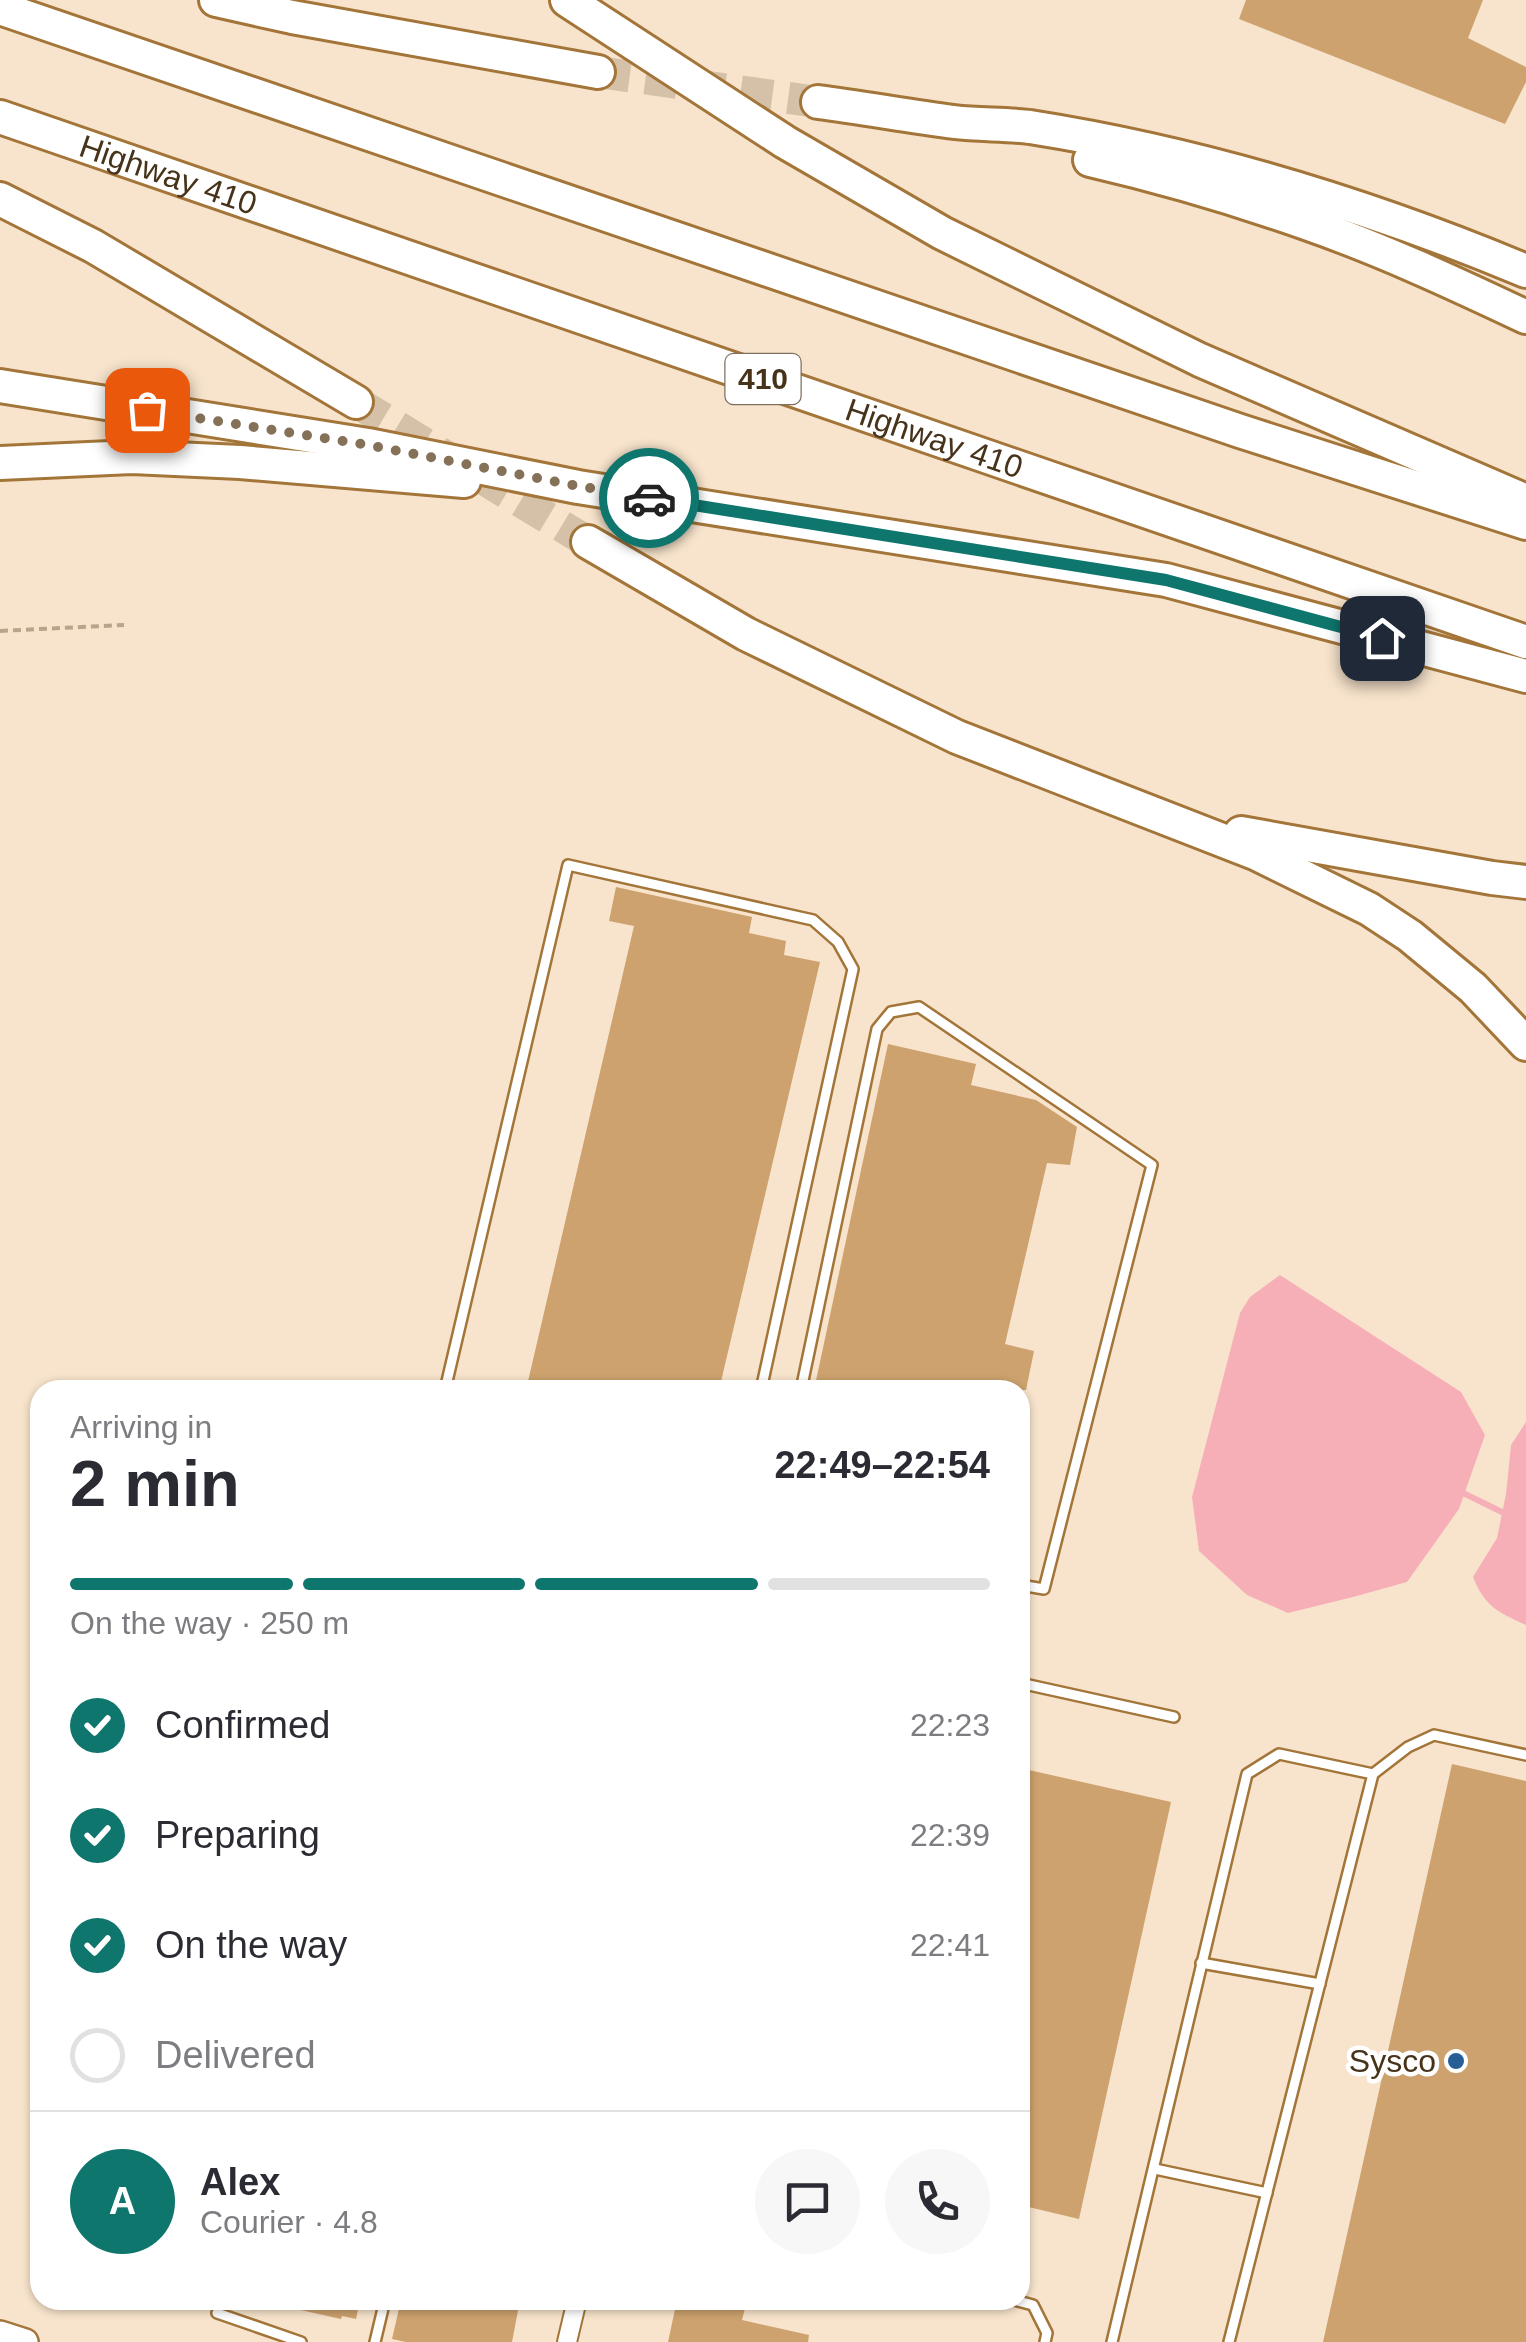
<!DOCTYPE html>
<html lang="en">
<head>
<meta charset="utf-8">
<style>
  body { margin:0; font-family:Arial,sans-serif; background:#f7f7f7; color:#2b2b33; height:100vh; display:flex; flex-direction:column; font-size:38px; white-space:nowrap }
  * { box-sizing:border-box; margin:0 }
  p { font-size:32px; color:#7c7c81 }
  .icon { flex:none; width:55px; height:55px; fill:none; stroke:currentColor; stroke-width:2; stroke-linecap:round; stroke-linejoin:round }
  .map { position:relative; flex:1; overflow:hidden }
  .sheet { position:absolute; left:30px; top:1380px; width:1000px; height:930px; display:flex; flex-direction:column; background:#fff; border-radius:30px; box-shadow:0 2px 8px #0004 }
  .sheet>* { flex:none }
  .pin { position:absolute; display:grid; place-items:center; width:85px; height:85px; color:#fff; margin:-42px; border-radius:20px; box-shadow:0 5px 15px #0006 }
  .courier { position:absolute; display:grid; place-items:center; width:100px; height:100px; margin:-50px; border:8px solid #0f766e; border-radius:50%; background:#fff; color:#222; box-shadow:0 2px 12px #0007 }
  .overview em { font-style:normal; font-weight:800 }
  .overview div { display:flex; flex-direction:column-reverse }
  .overview { display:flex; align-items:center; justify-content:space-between; height:170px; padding:0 40px }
  h1 { font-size:65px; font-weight:800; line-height:75px }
  .bar { display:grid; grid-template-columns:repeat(4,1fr); gap:15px 10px; align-content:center; height:120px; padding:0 40px }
  .bar i { height:12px; border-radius:8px; background:#e1e1e2 }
  .bar .current { background:#0f766e }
  .bar p { grid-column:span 4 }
  .line { display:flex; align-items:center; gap:25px; padding:0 40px; border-top:2px solid #e1e1e2 }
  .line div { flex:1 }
  .round { display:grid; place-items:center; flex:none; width:105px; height:105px; border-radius:52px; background:#f7f7f7 }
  ol { padding:0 40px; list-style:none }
  li { display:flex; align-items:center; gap:30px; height:110px }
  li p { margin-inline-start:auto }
  li .icon { padding:10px; border-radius:50%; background:#0f766e; color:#fff; stroke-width:4 }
  li:last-child { color:#7c7c81 }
  li i { width:55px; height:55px; border:5px solid #e1e1e2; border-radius:50% }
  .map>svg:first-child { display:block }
  .water { fill:#f7afb7 }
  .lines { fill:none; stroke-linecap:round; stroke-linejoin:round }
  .stream { stroke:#f7afb7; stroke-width:6 }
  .building { fill:#cda26e }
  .highway-tunnel { stroke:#d5c1a8; stroke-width:32; stroke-dasharray:32 16; stroke-linecap:butt }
  .lane-casing { stroke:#a37539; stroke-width:14 }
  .street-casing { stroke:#a37539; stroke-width:22 }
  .secondary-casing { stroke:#a37539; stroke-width:30 }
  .highway-casing { stroke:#a37539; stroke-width:38 }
  .path { stroke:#b8a48b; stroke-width:4; stroke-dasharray:8 5; stroke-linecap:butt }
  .lane { stroke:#fff; stroke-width:9 }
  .street { stroke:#fff; stroke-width:18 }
  .secondary { stroke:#fff; stroke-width:25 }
  .highway { stroke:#fff; stroke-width:32 }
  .done { stroke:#857158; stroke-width:10; stroke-dasharray:0 18 }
  .route { stroke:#0f766e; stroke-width:12 }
  .poi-dot { fill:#275e96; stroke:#fff; stroke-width:4 }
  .labels { text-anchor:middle; stroke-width:9; stroke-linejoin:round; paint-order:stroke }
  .shield { fill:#fff; stroke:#7e705f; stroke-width:2.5 }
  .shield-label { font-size:30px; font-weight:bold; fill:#47331a }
  .street-label { font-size:32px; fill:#47331a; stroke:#fff }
  .poi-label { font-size:32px; fill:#47331a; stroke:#fff; text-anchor:end }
</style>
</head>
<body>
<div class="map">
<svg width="1526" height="2342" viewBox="0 0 1526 2342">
  <rect width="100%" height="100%" fill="#f8e4cc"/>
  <!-- water -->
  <g class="water">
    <polygon points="1280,1275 1461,1392 1485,1435 1459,1509 1407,1582 1353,1597 1288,1613 1247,1595 1199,1551 1192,1497 1240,1313 1250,1297"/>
    <path d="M1526 1422V1625C1498 1612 1485 1607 1473 1577L1497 1538 1506 1494 1511 1445Z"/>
  </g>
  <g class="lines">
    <!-- stream -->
    <polyline class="stream" points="1459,1491 1506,1514"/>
  </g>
  <!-- building -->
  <g class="building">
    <polygon points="1246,0 1483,0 1468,38 1526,67 1526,82 1505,124 1239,19"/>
    <polygon points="616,887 752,917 749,933 786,941 784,955 820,962 719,1390 526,1390 634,926 609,921"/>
    <polygon points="888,1044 976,1064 971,1085 1036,1100 1077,1127 1070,1165 1047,1163 1005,1344 1034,1351 1026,1390 814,1390"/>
    <polygon points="1452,1764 1526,1781 1526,2342 1323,2342"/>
    <polygon points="1020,1768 1171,1802 1079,2219 1020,2205"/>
    <polygon points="288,2300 360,2300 356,2319 342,2316 341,2319 287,2307"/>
    <polygon points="401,2300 520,2300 512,2342 406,2342 392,2339"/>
    <polygon points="677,2300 747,2300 742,2320 809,2335 808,2342 668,2342"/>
  </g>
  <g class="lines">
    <!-- highway-tunnel -->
    <g class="highway-tunnel">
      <polyline points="598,72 818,102"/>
      <polyline points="356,402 588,542"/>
    </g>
    <defs>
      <g id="lane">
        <polyline points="445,1390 568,865 813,920 838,942 853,969 761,1390"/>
        <polyline points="801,1390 877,1029 891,1012 919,1007 1152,1165 1044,1589 1020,1585"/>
        <polyline points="1020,1683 1174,1717"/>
        <polyline points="1373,1774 1408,1747 1434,1735 1526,1755"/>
        <polyline points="1201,1963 1320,1984"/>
        <polyline points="1155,2169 1267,2193"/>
        <polyline points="1014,2300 1033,2305 1047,2333 1045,2342"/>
        <polyline points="217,2313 301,2342"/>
        <polyline points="375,2342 385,2300"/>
        <polyline points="1112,2342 1247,1774 1279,1754 1373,1774 1229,2342"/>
      </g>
      <polyline id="street" points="567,2342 577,2300"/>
      <polyline id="secondary" points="0,2334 25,2342"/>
      <g id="highway">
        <polyline points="216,0 292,17 598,72"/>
        <polyline points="567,0 785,142 942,233 1200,360 1526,501"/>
        <polyline points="0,8 1240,431 1526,523"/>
        <path d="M818 102C863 108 909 116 954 122 979 125 1005 124 1030 127 1201 154 1366 204 1526 271"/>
        <path id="s1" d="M0 117 1526 642"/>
        <path d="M1090 160C1163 177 1235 198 1306 223 1381 249 1454 283 1526 317"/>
        <polyline points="0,199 93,246 356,402"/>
        <polyline points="0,386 368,445 578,487 1166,580 1526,676"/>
        <polyline points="0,463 132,457 240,462 464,481"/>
        <polyline points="588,542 746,634 957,737 1255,853 1369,909 1410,936 1473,988 1526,1044"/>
        <polyline points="1241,833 1492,878 1526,882"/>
      </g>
    </defs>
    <!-- lane casing -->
    <use href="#lane" class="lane-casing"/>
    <!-- street casing -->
    <use href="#street" class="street-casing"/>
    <!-- secondary casing -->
    <use href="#secondary" class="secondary-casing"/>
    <!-- highway casing -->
    <use href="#highway" class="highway-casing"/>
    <!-- path -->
    <polyline class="path" points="0,631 124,625"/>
    <!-- lane -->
    <use href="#lane" class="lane"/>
    <!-- street -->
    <use href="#street" class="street"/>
    <!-- secondary -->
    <use href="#secondary" class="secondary"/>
    <!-- highway -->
    <use href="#highway" class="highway"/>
  </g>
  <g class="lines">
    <!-- done -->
    <polyline class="done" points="147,410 368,445 578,486 649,498"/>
    <!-- route -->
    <polyline class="route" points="649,498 1166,580 1382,638"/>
  </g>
  <!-- markers -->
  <circle class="poi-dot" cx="1456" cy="2061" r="10"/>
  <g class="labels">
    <!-- shield labels -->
    <rect class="shield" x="725.5" y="354" width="75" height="50" rx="8"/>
    <g class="shield-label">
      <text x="763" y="389">410</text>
    </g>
    <!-- street labels -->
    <g class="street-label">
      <text dy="11" stroke="none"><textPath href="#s1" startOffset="178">Highway 410</textPath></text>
      <text dy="11" stroke="none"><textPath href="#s1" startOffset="988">Highway 410</textPath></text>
    </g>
    <!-- poi labels -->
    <g class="poi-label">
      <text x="1436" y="2072">Sysco</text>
    </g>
  </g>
</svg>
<div class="pin" style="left:147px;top:410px;background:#ea580c"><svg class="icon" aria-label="bag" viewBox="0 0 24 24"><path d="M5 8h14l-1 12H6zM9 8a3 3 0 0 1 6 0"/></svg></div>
<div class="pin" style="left:1382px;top:638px;background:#1f2937"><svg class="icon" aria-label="home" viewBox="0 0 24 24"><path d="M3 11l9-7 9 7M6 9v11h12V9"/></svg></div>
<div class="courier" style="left:649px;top:498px"><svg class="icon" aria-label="car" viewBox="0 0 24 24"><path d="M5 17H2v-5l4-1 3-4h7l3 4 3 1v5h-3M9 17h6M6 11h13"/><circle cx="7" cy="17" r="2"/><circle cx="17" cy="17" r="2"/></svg></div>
<section class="sheet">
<div class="overview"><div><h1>2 min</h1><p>Arriving in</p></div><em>22:49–22:54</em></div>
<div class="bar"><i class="current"></i><i class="current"></i><i class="current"></i><i></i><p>On the way · 250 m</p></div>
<ol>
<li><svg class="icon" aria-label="check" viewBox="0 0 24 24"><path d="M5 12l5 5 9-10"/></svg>Confirmed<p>22:23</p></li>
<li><svg class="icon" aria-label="check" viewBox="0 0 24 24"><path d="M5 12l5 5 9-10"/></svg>Preparing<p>22:39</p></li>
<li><svg class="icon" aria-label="check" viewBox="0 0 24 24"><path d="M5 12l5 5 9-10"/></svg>On the way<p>22:41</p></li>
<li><i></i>Delivered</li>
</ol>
<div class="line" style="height:180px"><b class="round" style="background:#0f766e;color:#fff">A</b><div><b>Alex</b><p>Courier · 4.8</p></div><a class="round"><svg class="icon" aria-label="chat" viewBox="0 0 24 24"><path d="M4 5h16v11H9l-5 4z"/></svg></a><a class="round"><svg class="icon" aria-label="phone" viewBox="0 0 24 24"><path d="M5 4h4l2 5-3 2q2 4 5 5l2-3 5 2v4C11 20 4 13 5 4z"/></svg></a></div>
</section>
</div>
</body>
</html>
